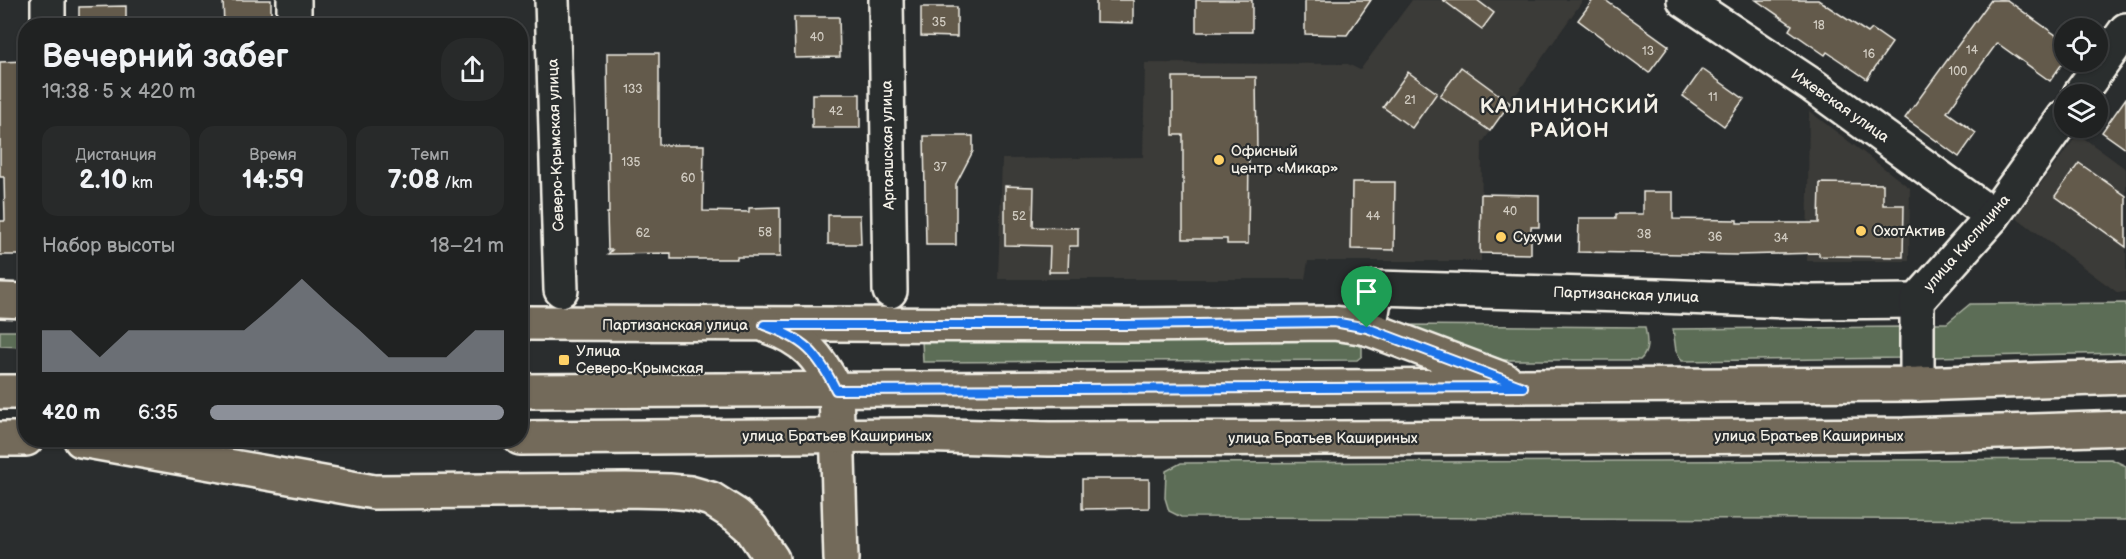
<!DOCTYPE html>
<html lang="ru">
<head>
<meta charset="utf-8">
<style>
  body { margin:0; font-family:"Balsamiq Sans",sans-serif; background:#282a2a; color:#f1f3f6; height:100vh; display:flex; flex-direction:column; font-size:22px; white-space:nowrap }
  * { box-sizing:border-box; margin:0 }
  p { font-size:20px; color:#a2a4a5 }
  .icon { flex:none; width:33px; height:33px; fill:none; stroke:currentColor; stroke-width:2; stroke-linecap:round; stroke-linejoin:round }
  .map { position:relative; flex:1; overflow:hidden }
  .drawer { position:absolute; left:18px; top:18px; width:510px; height:429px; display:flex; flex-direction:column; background:#202222; border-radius:24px; box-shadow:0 2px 4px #0004,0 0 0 2px #3d3f40 }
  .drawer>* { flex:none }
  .fabs { position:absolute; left:2054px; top:18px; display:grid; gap:12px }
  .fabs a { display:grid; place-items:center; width:54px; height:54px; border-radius:50%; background:#202222; box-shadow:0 2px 4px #0004,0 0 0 2px #3d3f40; font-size:30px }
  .pin { position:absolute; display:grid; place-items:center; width:51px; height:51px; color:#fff; margin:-62px -26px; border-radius:50% 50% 50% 0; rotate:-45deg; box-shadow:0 0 6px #0007 }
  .pin .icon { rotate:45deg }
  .round { display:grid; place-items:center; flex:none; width:63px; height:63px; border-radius:24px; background:#282a2a }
  .headline { display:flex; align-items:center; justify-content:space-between; height:102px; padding:0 24px }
  h1 { font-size:33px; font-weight:600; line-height:45px }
  .stats { display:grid; grid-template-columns:repeat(3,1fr); gap:9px; height:102px; padding:6px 24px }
  .stats div { display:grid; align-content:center; border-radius:15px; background:#282a2a; text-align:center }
  .stats b { font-size:26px; font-weight:600 }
  .stats small { font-size:16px; font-weight:400 }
  .stats p { font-size:16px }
  .chart { height:168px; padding:12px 24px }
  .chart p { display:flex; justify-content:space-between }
  .chart svg { width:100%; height:108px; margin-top:6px; fill:#8c9099; opacity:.7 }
  ul { padding:0 24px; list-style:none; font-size:20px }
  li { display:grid; grid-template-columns:96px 72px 1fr; align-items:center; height:45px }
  li i { height:15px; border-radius:8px; background:#8c9099 }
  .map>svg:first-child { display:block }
</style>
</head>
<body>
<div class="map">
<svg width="2126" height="559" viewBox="0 0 2126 559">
  <rect width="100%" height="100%" fill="#2a2d2e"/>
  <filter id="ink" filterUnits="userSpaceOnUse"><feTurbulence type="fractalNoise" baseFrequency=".0167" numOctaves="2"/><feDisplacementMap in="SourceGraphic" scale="12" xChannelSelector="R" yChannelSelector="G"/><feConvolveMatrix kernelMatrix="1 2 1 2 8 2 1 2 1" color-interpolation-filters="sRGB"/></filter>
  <g filter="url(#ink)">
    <g fill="#3b3a37">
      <polygon points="1412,0 1583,0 1482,143 1481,261 1308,261 1305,279 998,279 1002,159 1143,157 1145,63 1348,64 1360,70"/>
      <polygon points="1809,111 1910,188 1909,261 1807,261"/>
      <polygon points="2078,134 2126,169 2126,292 2118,293 2016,217"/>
    </g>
    <g fill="#5b6d56" stroke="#a8af9f" stroke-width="1.5">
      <polygon points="2126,303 2126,353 1933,357 1933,323 1947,323 1970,304"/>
      <path d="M 1403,325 L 1645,327 C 1647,339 1650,351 1640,360 L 1502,360 Z"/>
      <polygon points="1903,327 1903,358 1682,361 1676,351 1673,329"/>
      <polygon points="0,331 25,331 25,347 0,346"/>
      <polygon points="1344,339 1362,347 1362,356 1357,360 923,362 922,340"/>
      <polygon points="2111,459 2126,466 2126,520 1181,517 1169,511 1165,498 1166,471 1181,463"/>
    </g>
    <g fill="#635a4b" stroke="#f4f1e8" stroke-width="1.5">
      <polygon points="223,0 271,0 271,26 224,26"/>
      <polygon points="1096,0 1133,0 1133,23 1096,22"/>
      <rect x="1196" y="0" width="56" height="32"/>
      <polygon points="1305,0 1371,0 1347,35 1305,34"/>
      <polygon points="1443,0 1477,0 1494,13 1482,29"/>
      <polygon points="1593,0 1605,0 1669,46 1649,73 1578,20"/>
      <polygon points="1756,0 1818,0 1868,33 1872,29 1892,43 1867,79 1827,52 1825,55 1789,30 1792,25"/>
      <polygon points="1991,0 2007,0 2064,41 2064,61 2050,81 1997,43 1947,112 1976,133 1959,157 1905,118"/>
      <polygon points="126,6 126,26 79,26 79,7"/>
      <polygon points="921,7 957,7 957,37 921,36"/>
      <polygon points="794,17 839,17 840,57 795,58"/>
      <polygon points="607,53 659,53 659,145 704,145 703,211 749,212 749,208 780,207 780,257 737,257 737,259 671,259 671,253 608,254 612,250 608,250 607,213 609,213"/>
      <polygon points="26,61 26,255 0,255 0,221 5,221 4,177 0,177 0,62"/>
      <polygon points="1461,67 1510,103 1490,131 1440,96"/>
      <polygon points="1702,69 1744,99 1724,126 1683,96"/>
      <polygon points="1408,72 1437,93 1412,128 1383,107"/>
      <polygon points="1173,77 1256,77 1257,153 1249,153 1248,244 1227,244 1227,239 1183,239 1183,135 1173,135"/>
      <rect x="812" y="94" width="48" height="34"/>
      <polygon points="2126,98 2126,149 2102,132"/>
      <polygon points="924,136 973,136 973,151 956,184 956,245 926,245"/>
      <polygon points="2079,163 2126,196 2126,247 2055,196"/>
      <polygon points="1352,182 1395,182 1394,250 1351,249"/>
      <polygon points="1820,183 1883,184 1883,205 1904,205 1903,257 1819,256 1819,253 1736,255 1578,252 1579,218 1616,218 1616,214 1643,214 1643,192 1673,192 1673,219 1737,220 1737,223 1819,223"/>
      <polygon points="1005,186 1034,187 1033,227 1078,228 1078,246 1069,246 1068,272 1049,272 1050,246 1005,245"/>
      <polygon points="1481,194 1539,195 1539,227 1531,227 1531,254 1480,253"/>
      <polygon points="828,215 860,215 861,244 828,244"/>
      <polygon points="1082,479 1149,479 1149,508 1082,509"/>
    </g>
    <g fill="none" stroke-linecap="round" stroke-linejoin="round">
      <defs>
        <g id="minor">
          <polyline points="48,0 48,26"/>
          <polyline points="294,0 294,26"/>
          <polyline points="552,0 561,290"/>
          <polyline points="886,0 890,291"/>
          <polyline points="1684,0 1813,86 1993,216"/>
          <polyline points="2080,94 2126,30"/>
          <polyline points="1367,328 1372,313 1376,288 1658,296 1812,302 1917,301"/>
          <polyline points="1917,384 1917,301 1993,216 2064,117"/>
        </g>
        <g id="major">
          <polyline points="0,300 26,301"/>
          <polyline points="520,323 1126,325 1334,323 1367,328 1505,380"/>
          <path d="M 769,327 C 805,339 819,357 836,390 L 841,559"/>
          <polyline points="520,391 1917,384 2126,377"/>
          <polyline points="0,392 26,392"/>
          <polyline points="520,438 914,435 1049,439 1639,437 1904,435 2126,428"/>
          <polyline points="0,439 26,439"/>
          <polyline points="81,440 374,492 626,490 669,491 690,493 711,499 736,515 751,528 772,559"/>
        </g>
      </defs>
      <use href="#minor" stroke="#f4f1e8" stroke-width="38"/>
      <use href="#major" stroke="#f4f1e8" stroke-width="38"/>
      <use href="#minor" stroke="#2a2d2e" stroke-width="33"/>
      <use href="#major" stroke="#736a5a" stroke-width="33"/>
    </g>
  </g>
  <g fill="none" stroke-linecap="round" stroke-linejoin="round" filter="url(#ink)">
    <defs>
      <path id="route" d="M 1334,322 L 1367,328 L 1523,387 L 836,390 C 817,352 804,339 764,325 L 1126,325 Z"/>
    </defs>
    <use href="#route" stroke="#fff" stroke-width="12"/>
    <use href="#route" stroke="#1a73e8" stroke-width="8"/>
  </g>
  <g fill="#ffd166" stroke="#2a2d2e" stroke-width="2">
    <circle cx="1219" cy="160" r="6"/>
    <circle cx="1861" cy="231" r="6"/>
    <circle cx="1501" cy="237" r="6"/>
    <rect x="558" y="354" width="12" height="12" rx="3"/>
  </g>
  <g text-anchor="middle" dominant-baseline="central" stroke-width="4.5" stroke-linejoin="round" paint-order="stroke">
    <g font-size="12" fill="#d0cbc1">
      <text x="939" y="22">35</text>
      <text x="1819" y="25">18</text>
      <text x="817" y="37">40</text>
      <text x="1972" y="50">14</text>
      <text x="1648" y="51">13</text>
      <text x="1869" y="54">16</text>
      <text x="1958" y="71">100</text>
      <text x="633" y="89">133</text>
      <text x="1713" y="97">11</text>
      <text x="1410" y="100">21</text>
      <text x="836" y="111">42</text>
      <text x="631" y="162">135</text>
      <text x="940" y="167">37</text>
      <text x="688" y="178">60</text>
      <text x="1510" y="211">40</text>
      <text x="1019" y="216">52</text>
      <text x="1373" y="216">44</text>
      <text x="765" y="232">58</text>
      <text x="643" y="233">62</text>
      <text x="1644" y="234">38</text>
      <text x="1715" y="237">36</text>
      <text x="1781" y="238">34</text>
    </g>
    <g font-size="15" fill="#f4f1e8" stroke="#2a2d2e">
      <text transform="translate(1840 106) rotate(35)">Ижевская улица</text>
      <text transform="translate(556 145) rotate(-92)">Северо-Крымская улица</text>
      <text transform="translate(888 145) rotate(-91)">Аргаяшская улица</text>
      <text transform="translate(1967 243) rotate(-49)">улица Кислицина</text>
      <text transform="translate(1626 295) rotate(2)">Партизанская улица</text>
      <text x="675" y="325">Партизанская улица</text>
      <text x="837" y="436">улица Братьев Кашириных</text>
      <text x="1809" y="436">улица Братьев Кашириных</text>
      <text x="1323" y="438">улица Братьев Кашириных</text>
    </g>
    <g font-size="15" fill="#f4f1e8" stroke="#2a2d2e" text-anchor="start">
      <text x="1231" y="151">Офисный<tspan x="1231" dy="17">центр «Микар»</tspan></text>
      <text x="1873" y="231">ОхотАктив</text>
      <text x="1513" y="237">Сухуми</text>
      <text x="576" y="351">Улица<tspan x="576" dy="17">Северо-Крымская</tspan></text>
    </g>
    <g font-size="21" font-weight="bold" letter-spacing="1.5" fill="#f4f1e8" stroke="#2a2d2e">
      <text x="1570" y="106">КАЛИНИНСКИЙ<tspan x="1570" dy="24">РАЙОН</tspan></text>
    </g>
  </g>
</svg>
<div class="fabs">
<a><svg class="icon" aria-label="locate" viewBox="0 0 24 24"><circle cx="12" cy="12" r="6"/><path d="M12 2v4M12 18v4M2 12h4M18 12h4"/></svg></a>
<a><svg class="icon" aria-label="layers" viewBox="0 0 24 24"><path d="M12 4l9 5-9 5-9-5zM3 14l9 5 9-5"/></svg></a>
</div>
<div class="pin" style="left:1367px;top:328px;background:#1e9e55"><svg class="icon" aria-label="arrive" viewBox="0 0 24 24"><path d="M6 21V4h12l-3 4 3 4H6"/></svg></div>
<section class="drawer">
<div class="headline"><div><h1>Вечерний забег</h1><p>19:38 · 5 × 420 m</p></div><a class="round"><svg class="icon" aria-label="share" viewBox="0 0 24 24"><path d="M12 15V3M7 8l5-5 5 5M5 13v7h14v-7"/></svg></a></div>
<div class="stats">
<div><p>Дистанция</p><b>2.10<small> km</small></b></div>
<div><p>Время</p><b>14:59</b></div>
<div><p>Темп</p><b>7:08<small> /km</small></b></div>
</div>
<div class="chart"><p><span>Набор высоты</span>18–21 m</p>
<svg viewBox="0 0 160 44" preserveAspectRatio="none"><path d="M0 44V27L10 27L20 38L30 27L40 27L50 27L60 27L70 27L80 17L90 6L100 17L110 27L120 38L130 38L140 38L150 27L160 27V44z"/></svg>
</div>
<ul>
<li><b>420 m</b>6:35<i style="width:100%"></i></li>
</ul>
</section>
</div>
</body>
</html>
